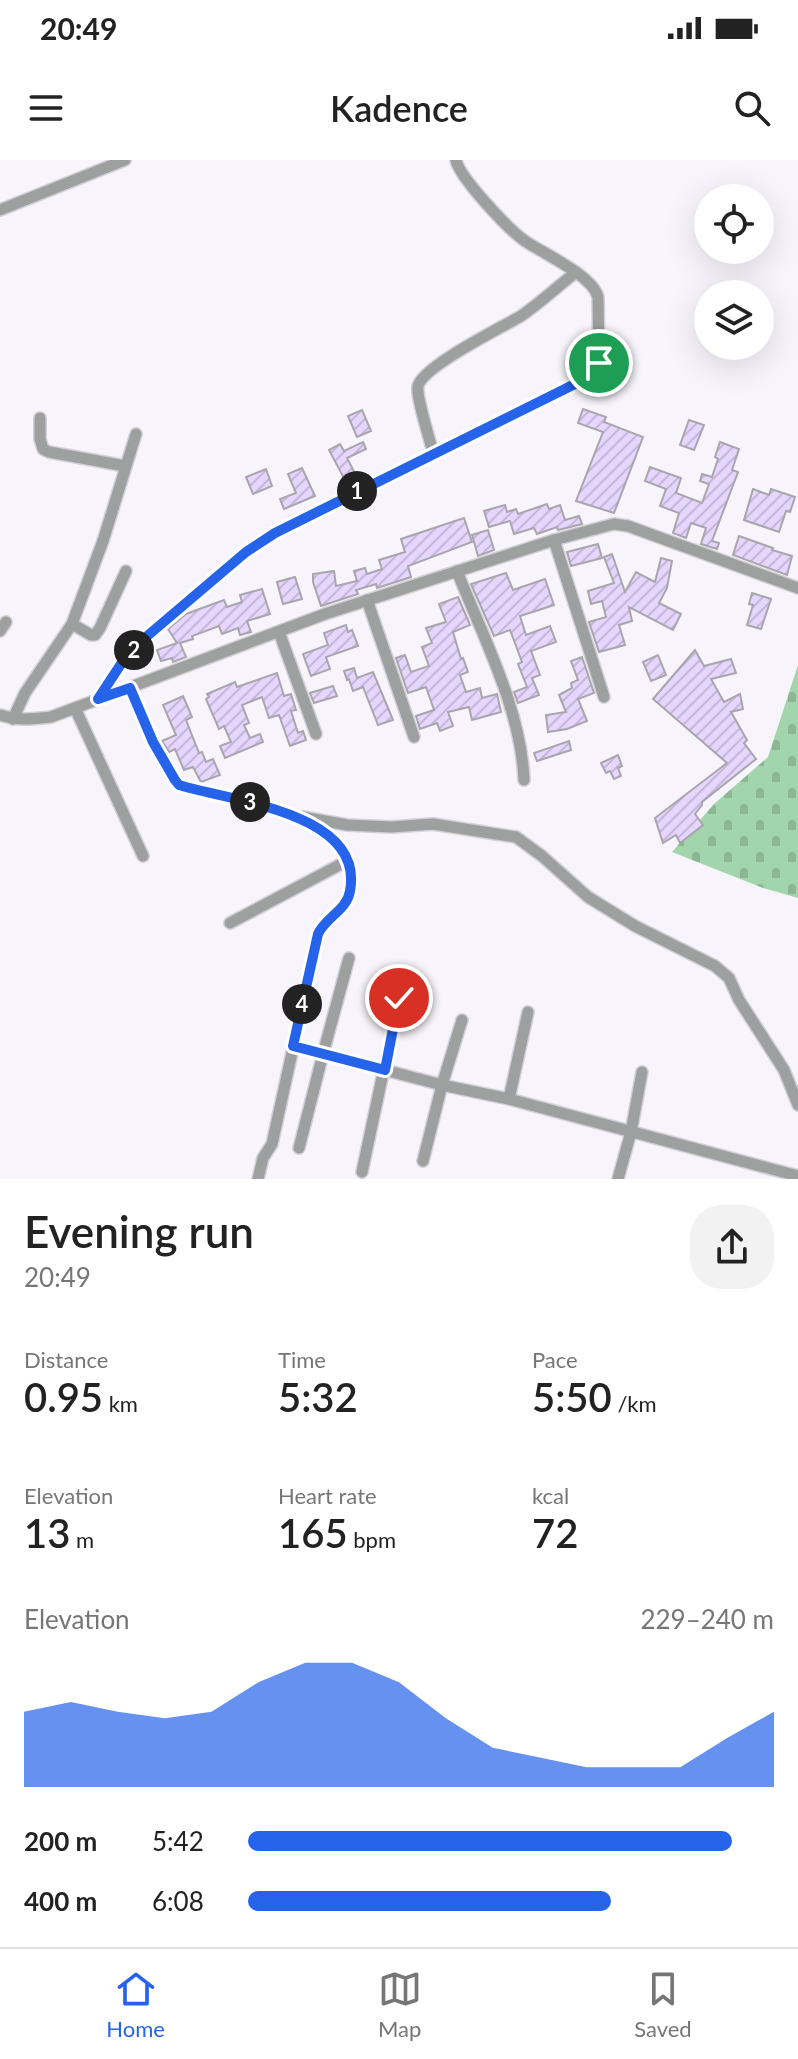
<!DOCTYPE html>
<html lang="en">
<head>
<meta charset="utf-8">
<style>
  body { margin:0; font-family:Lato,sans-serif; background:#f2f2f2; color:#222; height:100vh; display:flex; flex-direction:column; font-size:30px; white-space:nowrap }
  * { box-sizing:border-box; margin:0 }
  p { font-size:26px; color:#767676 }
  .icon { flex:none; width:44px; height:44px; fill:none; stroke:currentColor; stroke-width:2; stroke-linecap:round; stroke-linejoin:round }
  .map { position:relative; height:1019px; overflow:hidden }
  .side { display:flex; flex-direction:column; background:#fff; flex:1 }
  .side>* { flex:none }
  .fabs { position:absolute; left:694px; top:24px; display:grid; gap:16px }
  .fabs a { display:grid; place-items:center; width:80px; height:80px; border-radius:50%; background:#fff; box-shadow:0 8px 32px #0002; font-size:40px }
  .pin { position:absolute; display:grid; place-items:center; width:68px; height:68px; color:#fff; margin:-34px; border:4px solid #fff; border-radius:50%; box-shadow:0 2px 8px #0007 }
  .km { position:absolute; width:40px; height:40px; margin:-20px; border-radius:50%; background:#222; color:#fff; font-size:22px; line-height:40px; text-align:center }
  .round { display:grid; place-items:center; flex:none; width:84px; height:84px; border-radius:32px; background:#f2f2f2 }
  .overview { display:flex; align-items:center; justify-content:space-between; height:136px; padding:0 24px }
  h1 { font-size:44px; font-weight:600; line-height:60px }
  .stats { display:grid; grid-template-columns:repeat(3,1fr); gap:12px; height:136px; padding:8px 24px }
  .stats div { display:grid; align-content:center }
  .stats b { font-size:40px; font-weight:600 }
  .stats small { font-size:22px; font-weight:400 }
  .stats p { font-size:22px }
  .chart { height:224px; padding:16px 24px }
  .chart p { display:flex; justify-content:space-between }
  .chart svg { width:100%; height:144px; margin-top:8px; fill:#2563eb; opacity:.7 }
  ul { padding:0 24px; list-style:none; font-size:26px }
  li { display:grid; grid-template-columns:128px 96px 1fr; align-items:center; height:60px }
  li i { height:20px; border-radius:10px; background:#2563eb }
  .status { display:flex; justify-content:space-between; align-items:center; height:56px; padding:0 40px; background:#fff; direction:ltr }
  .status svg { height:22px; fill:currentColor }
  header { display:flex; justify-content:space-between; align-items:center; height:104px; padding:0 24px; background:#fff; font-size:36px; font-weight:600 }
  .tabs { display:flex; justify-content:space-around; align-items:center; height:112px; border-top:2px solid #e0e0e0; background:#fff; font-size:22px; color:#767676 }
  .tabs a { display:grid; justify-items:center; gap:4px }
  .tabs .active { color:#2563eb }
  .map>svg:first-child { display:block }
</style>
</head>
<body>
<div class="status"><b>20:49</b><svg viewBox="0 0 49 12"><path d="M0 12V9h3v3zM5 12V6h3v6zM10 12V3h3v9zM15 12V0h3v12zM26 1h20v11H26zM47 4h2v5h-2z"/></svg></div>
<header><svg class="icon" aria-label="menu" viewBox="0 0 24 24"><path d="M4 6h16M4 12h16M4 18h16"/></svg>Kadence<svg class="icon" aria-label="search" viewBox="0 0 24 24"><circle cx="10" cy="10" r="6"/><path d="M15 15l6 6"/></svg></header>
<div class="map">
<svg width="798" height="1019" viewBox="0 0 798 1019">
  <defs>
    <pattern id="cemetery-stones" width="16" height="16" patternUnits="userSpaceOnUse" patternTransform="scale(2)"><rect width="16" height="16" fill="#a2d5ac"/><path d="M2 7V4a2 2 0 0 1 4 0v3zM10 15v-3a2 2 0 0 1 4 0v3z" fill="#8bb693"/></pattern>
    <pattern id="building-hatch" width="6" height="6" patternUnits="userSpaceOnUse" patternTransform="scale(2)"><rect width="6" height="6" fill="#e6d6ff"/><path d="M-1 1l2-2M0 6l6-6M5 7l2-2" fill="none" stroke="#c4b7da"/></pattern>
  </defs>
  <rect width="100%" height="100%" fill="#f7f5fb"/>
  <polygon fill="url(#cemetery-stones)" points="798,505 798,738 763,728 672,692 714,644 768,597"/>
  <g fill="url(#building-hatch)" stroke="#a8a6ac" stroke-width="2">
    <polygon points="583,249 606,257 604,262 643,277 614,353 576,341 603,272 578,263"/>
    <polygon points="362,250 371,271 357,277 348,256"/>
    <polygon points="689,260 704,265 694,290 680,285"/>
    <polygon points="363,282 366,289 347,298 358,319 347,324 329,290 340,284 344,291"/>
    <polygon points="720,282 739,289 732,310 738,312 712,381 719,383 717,389 701,384 706,368 691,363 686,378 673,373 679,353 660,346 666,329 645,321 650,307 681,318 676,333 702,343 709,324 700,321 702,314 712,317 718,299 715,297"/>
    <polygon points="302,308 315,336 284,349 280,339 296,333 288,314"/>
    <polygon points="266,309 272,326 253,334 246,317"/>
    <polygon points="753,329 769,335 771,329 795,337 790,352 786,351 779,372 744,360"/>
    <polygon points="547,344 549,349 560,345 565,360 579,356 582,364 558,370 557,367 537,374 534,368 514,374 510,361 489,367 484,351 505,345 507,352 516,349 518,354"/>
    <polygon points="464,358 472,382 408,406 411,417 377,428 376,424 356,430 358,434 321,446 313,422 313,414 334,411 336,426 357,421 354,411 365,408 367,414 382,409 379,400 405,392 401,379"/>
    <polygon points="488,370 494,390 478,396 472,375"/>
    <polygon points="739,376 773,388 772,390 792,396 787,415 733,395"/>
    <polygon points="598,384 602,398 571,406 567,392"/>
    <polygon points="612,394 625,432 636,412 655,422 661,398 672,401 667,428 659,443 681,454 673,470 629,447 632,461 619,465 625,485 599,492 589,462 606,457 602,441 591,444 588,431 614,423 604,397"/>
    <polygon points="506,413 513,430 545,419 554,445 520,456 526,475 550,466 556,482 531,491 540,515 532,518 539,535 518,543 514,532 527,527 518,504 522,502 510,470 494,476 471,424"/>
    <polygon points="295,417 302,439 283,444 277,422"/>
    <polygon points="262,429 270,454 247,461 251,472 240,475 238,468 222,474 219,466 192,476 193,479 180,483 186,497 173,502 172,498 161,501 157,490 177,483 168,469 186,454 224,440 227,447 242,442 240,435"/>
    <polygon points="752,433 771,439 761,469 747,465 753,445 749,444"/>
    <polygon points="458,437 470,465 453,472 461,499 463,498 468,512 460,515 466,532 480,528 482,538 497,534 501,552 472,560 469,547 448,552 453,566 440,571 437,563 420,569 416,556 434,550 426,527 408,533 396,498 405,495 411,512 429,506 422,487 432,483 426,468 446,462 439,444"/>
    <polygon points="346,465 348,472 352,470 358,486 326,497 330,509 311,516 303,494 328,485 324,473"/>
    <polygon points="695,490 704,506 731,499 736,513 711,519 724,542 740,534 743,549 731,552 747,580 744,583 756,599 702,642 702,645 695,654 703,665 680,683 676,675 663,683 655,658 727,603 653,539"/>
    <polygon points="658,495 666,515 651,521 643,502"/>
    <polygon points="582,497 594,533 578,539 587,561 567,569 548,572 546,555 566,552 559,535 572,528 571,523 578,520 571,501"/>
    <polygon points="354,508 357,518 373,512 393,560 378,565 363,527 353,531 349,519 347,520 344,511"/>
    <polygon points="277,513 284,536 291,534 296,550 291,551 298,573 303,571 306,580 290,586 279,555 269,558 262,537 242,545 249,563 244,565 250,578 260,574 263,582 225,598 220,586 231,582 224,566 219,569 206,539 209,537 207,534 235,522 237,527"/>
    <polygon points="333,526 337,536 314,543 310,533"/>
    <polygon points="183,536 192,557 186,560 199,593 202,592 206,602 213,599 220,615 201,622 193,607 184,610 175,589 169,592 162,581 176,575 163,545"/>
    <polygon points="569,581 571,590 537,601 534,593"/>
    <polygon points="618,595 622,606 618,608 621,616 614,619 610,611 606,613 601,603"/>
  </g>
  <g fill="none" stroke-linecap="round" stroke-linejoin="round">
    <defs>
      <g id="minor">
        <polyline points="0,50 125,0"/>
        <polyline points="40,258 40,279 43,289 49,292 125,306"/>
        <path d="M 433,293 C 430,279 416,238 418,226 C 423,206 501,168 521,156 C 540,143 557,127 575,113"/>
        <polyline points="554,380 604,537"/>
        <path d="M 457,411 C 483,477 521,549 524,620"/>
        <polyline points="367,440 414,577"/>
        <polyline points="72,464 91,475 95,475 100,468 126,411"/>
        <polyline points="0,471 6,462"/>
        <polyline points="279,472 316,574"/>
        <path d="M 130,528 L 153,582 L 175,620 L 179,625 C 230,641 364,652 350,731 C 347,750 326,757 318,774 L 272,984 L 263,998 L 258,1019"/>
        <path d="M 98,539 L 123,501 L 146,477 L 246,392 L 275,373 L 583,220 L 593,212 L 599,203 L 598,137 C 592,115 544,94 525,81 C 509,70 459,17 456,0"/>
        <polyline points="75,548 143,696"/>
        <path d="M 0,555 C 18,561 33,559 51,557 L 325,454 L 554,380 L 614,364 L 628,366 L 658,377 L 798,428"/>
        <polyline points="13,559 25,533 72,464 103,381 136,274"/>
        <polyline points="303,657 347,665 392,667 433,664 516,677 542,696 588,737 635,766 715,806 729,818 739,840 784,910 798,945"/>
        <polyline points="230,763 347,701"/>
        <polyline points="293,886 442,925 509,939 798,1016"/>
        <polyline points="509,939 528,852"/>
        <polyline points="299,988 323,894 349,798"/>
        <polyline points="423,1001 442,925 462,860"/>
        <polyline points="362,1012 399,838"/>
        <polyline points="618,1019 631,972 642,912"/>
      </g>
    </defs>
    <use href="#minor" stroke="#d3d1d7" stroke-width="14"/>
    <use href="#minor" stroke="#9da09e" stroke-width="11"/>
  </g>
  <g fill="none" stroke-linecap="round" stroke-linejoin="round">
    <defs>
      <path id="route" d="M 399,838 L 385,910 L 293,886 L 318,774 C 326,757 347,750 350,731 C 365,652 230,641 179,625 L 175,620 L 153,582 L 130,528 L 98,539 L 123,501 L 146,477 L 246,392 L 275,373 L 583,220 L 593,212 L 599,203"/>
    </defs>
    <use href="#route" stroke="#fff" stroke-width="16"/>
    <use href="#route" stroke="#2563eb" stroke-width="10"/>
  </g>
</svg>
<div class="fabs">
<a><svg class="icon" aria-label="locate" viewBox="0 0 24 24"><circle cx="12" cy="12" r="6"/><path d="M12 2v4M12 18v4M2 12h4M18 12h4"/></svg></a>
<a><svg class="icon" aria-label="layers" viewBox="0 0 24 24"><path d="M12 4l9 5-9 5-9-5zM3 14l9 5 9-5"/></svg></a>
</div>
<div class="pin" style="left:599px;top:203px;background:#1e9e55"><svg class="icon" aria-label="arrive" viewBox="0 0 24 24"><path d="M6 21V4h12l-3 4 3 4H6"/></svg></div>
<div class="pin" style="left:399px;top:838px;background:#d93025"><svg class="icon" aria-label="check" viewBox="0 0 24 24"><path d="M5 12l5 5 9-10"/></svg></div>
<b class="km" style="left:357px;top:331px">1</b>
<b class="km" style="left:134px;top:490px">2</b>
<b class="km" style="left:250px;top:642px">3</b>
<b class="km" style="left:302px;top:844px">4</b>
</div>
<section class="side">
<div class="overview"><div><h1>Evening run</h1><p>20:49</p></div><a class="round"><svg class="icon" aria-label="share" viewBox="0 0 24 24"><path d="M12 15V3M7 8l5-5 5 5M5 13v7h14v-7"/></svg></a></div>
<div class="stats">
<div><p>Distance</p><b>0.95<small> km</small></b></div>
<div><p>Time</p><b>5:32</b></div>
<div><p>Pace</p><b>5:50<small> /km</small></b></div>
</div>
<div class="stats">
<div><p>Elevation</p><b>13<small> m</small></b></div>
<div><p>Heart rate</p><b>165<small> bpm</small></b></div>
<div><p>kcal</p><b>72</b></div>
</div>
<div class="chart"><p><span>Elevation</span>229–240 m</p>
<svg viewBox="0 0 160 44" preserveAspectRatio="none"><path d="M0 44V21L10 18L20 21L30 23L40 21L50 12L60 6L70 6L80 12L90 23L100 32L110 35L120 38L130 38L140 38L150 29L160 21V44z"/></svg>
</div>
<ul>
<li><b>200 m</b>5:42<i style="width:92%"></i></li>
<li><b>400 m</b>6:08<i style="width:69%"></i></li>
</ul>
</section>
<nav class="tabs">
<a class="active"><svg class="icon" aria-label="home" viewBox="0 0 24 24"><path d="M3 11l9-7 9 7M6 9v11h12V9"/></svg>Home</a>
<a><svg class="icon" aria-label="map" viewBox="0 0 24 24"><path d="M3 6l6-2 6 2 6-2v14l-6 2-6-2-6 2zM9 4v14M15 6v14"/></svg>Map</a>
<a><svg class="icon" aria-label="saved" viewBox="0 0 24 24"><path d="M7 4h10v16l-5-4-5 4z"/></svg>Saved</a>
</nav>
</body>
</html>
